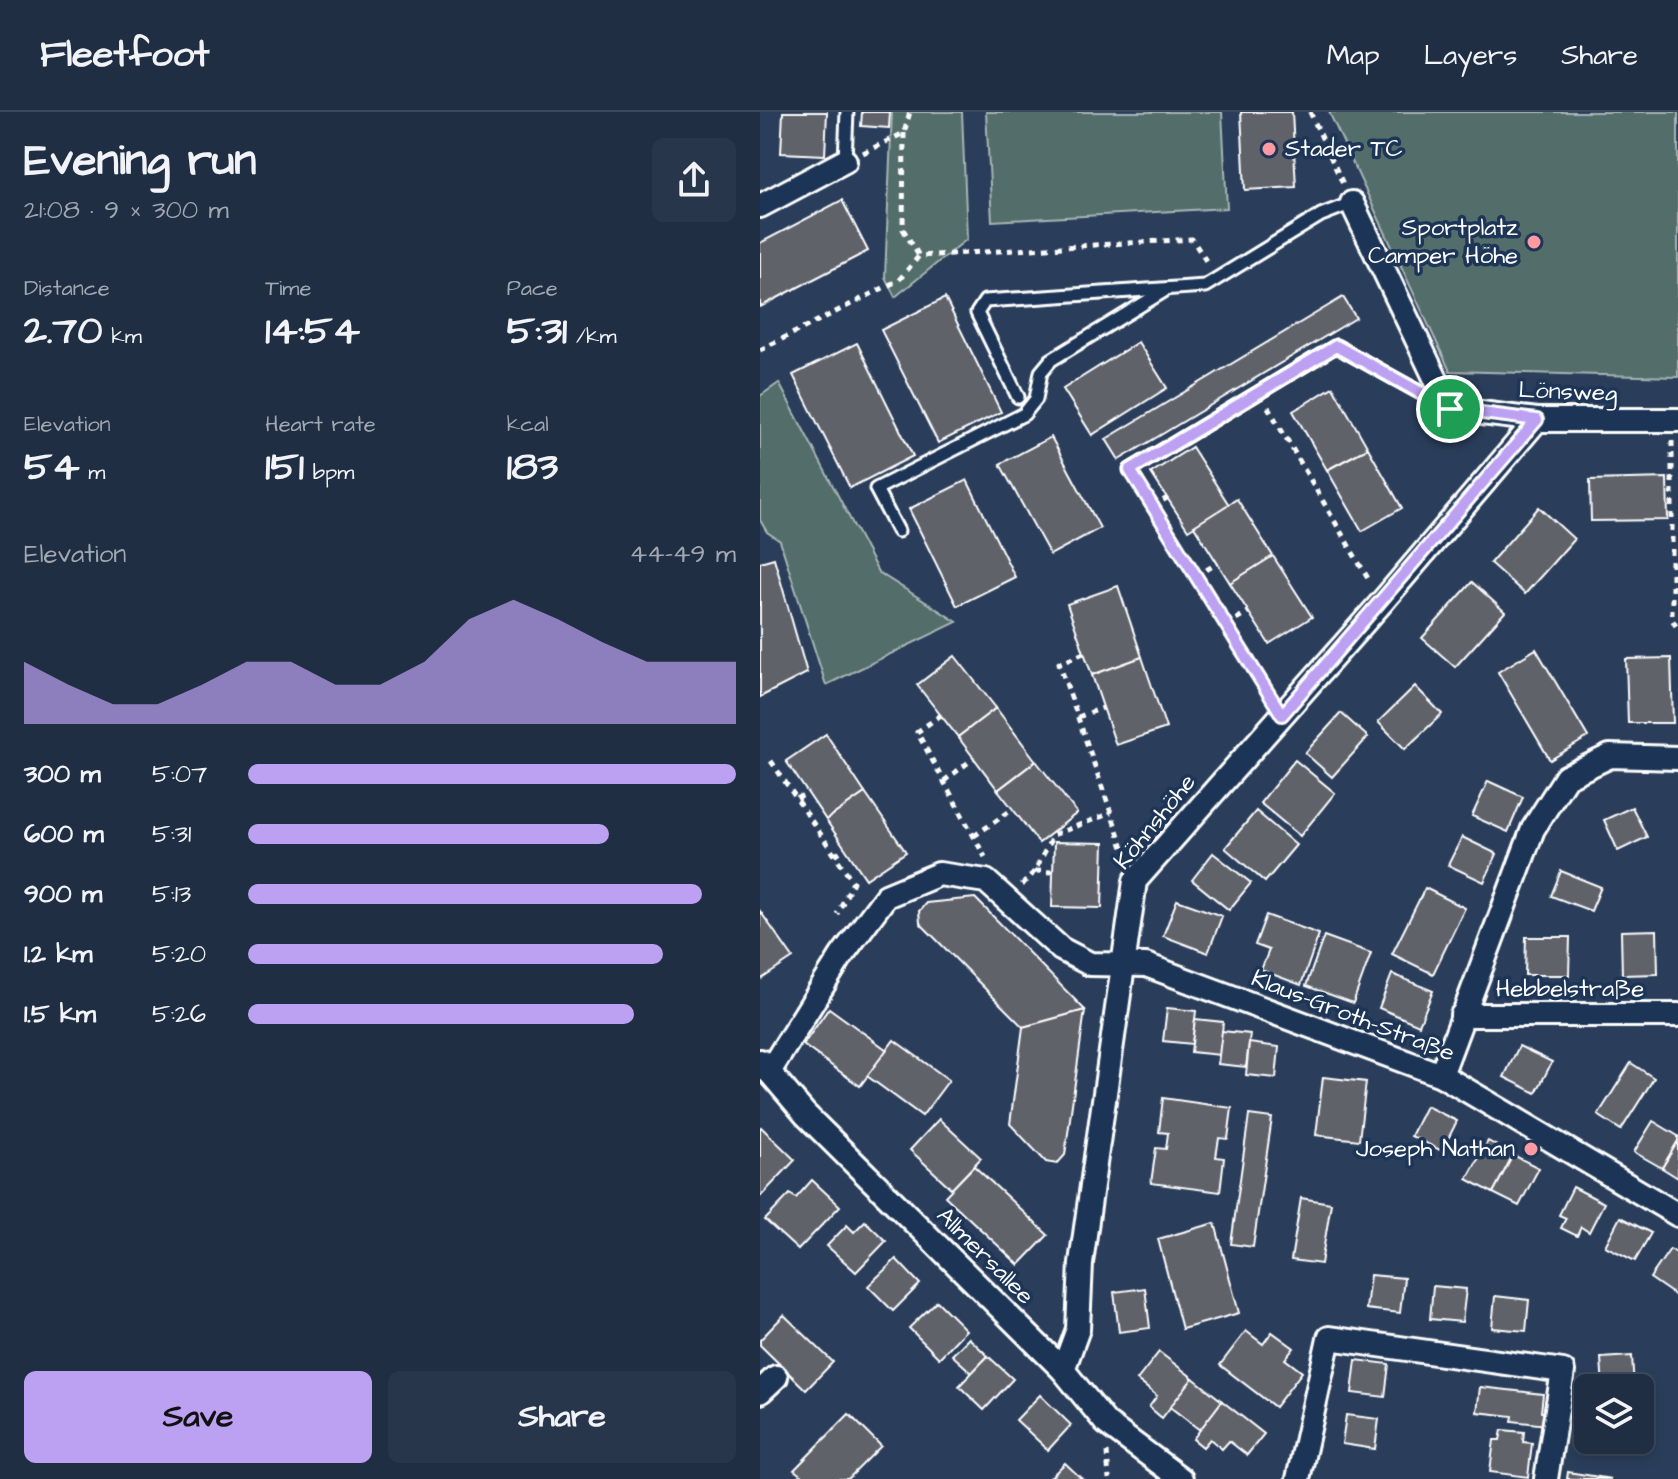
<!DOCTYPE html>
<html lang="en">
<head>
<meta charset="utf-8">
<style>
  body { margin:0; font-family:"Architects Daughter",sans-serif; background:#28364b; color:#f1f3f6; height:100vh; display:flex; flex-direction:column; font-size:30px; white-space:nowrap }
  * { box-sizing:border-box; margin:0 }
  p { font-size:26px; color:#a2a8b2 }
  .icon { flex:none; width:44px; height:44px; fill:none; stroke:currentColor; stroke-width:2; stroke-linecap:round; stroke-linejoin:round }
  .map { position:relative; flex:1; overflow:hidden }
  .sheet { display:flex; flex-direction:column; background:#202e44; width:760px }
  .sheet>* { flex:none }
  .controls { position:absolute; left:814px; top:1262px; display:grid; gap:16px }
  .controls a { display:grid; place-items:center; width:80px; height:80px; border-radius:12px; background:#202e44; box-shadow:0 4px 12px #0003,0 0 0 2px #3d4a5d; font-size:40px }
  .pin { position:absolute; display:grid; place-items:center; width:68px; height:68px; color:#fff; margin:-34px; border:4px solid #fff; border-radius:50%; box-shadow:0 2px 8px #0007 }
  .round { display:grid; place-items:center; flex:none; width:84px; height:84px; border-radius:12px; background:#28364b }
  .headline { display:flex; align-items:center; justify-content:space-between; height:136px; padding:0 24px }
  h1 { font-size:44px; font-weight:700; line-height:60px }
  .metrics { display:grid; grid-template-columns:repeat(3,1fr); gap:12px; height:136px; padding:8px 24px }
  .metrics div { display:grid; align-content:center }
  .metrics b { font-size:40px; font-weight:700 }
  .metrics small { font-size:22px; font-weight:400 }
  .metrics p { font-size:22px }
  .chart { height:224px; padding:16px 24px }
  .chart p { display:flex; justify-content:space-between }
  .chart svg { width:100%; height:144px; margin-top:8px; fill:#bca0f2; opacity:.7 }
  .cta { display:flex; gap:16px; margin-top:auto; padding:16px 24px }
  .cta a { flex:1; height:92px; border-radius:12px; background:#bca0f2; color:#111; font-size:32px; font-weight:700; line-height:92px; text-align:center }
  .cta a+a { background:#28364b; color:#f1f3f6 }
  ul { padding:0 24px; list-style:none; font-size:26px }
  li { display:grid; grid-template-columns:128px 96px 1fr; align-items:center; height:60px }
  li i { height:20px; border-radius:10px; background:#bca0f2 }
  header { display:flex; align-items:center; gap:48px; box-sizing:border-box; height:112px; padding:0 40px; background:#202e44; border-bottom:2px solid #3d4a5d }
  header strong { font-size:38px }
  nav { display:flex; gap:44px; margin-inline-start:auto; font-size:28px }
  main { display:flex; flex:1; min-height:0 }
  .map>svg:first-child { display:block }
</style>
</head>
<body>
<header>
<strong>Fleetfoot</strong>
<nav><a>Map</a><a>Layers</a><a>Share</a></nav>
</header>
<main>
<section class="sheet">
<div class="headline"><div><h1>Evening run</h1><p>21:08 · 9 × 300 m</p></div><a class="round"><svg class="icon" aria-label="share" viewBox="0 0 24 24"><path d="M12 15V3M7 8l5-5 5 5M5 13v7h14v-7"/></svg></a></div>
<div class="metrics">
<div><p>Distance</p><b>2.70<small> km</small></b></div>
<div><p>Time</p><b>14:54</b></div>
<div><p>Pace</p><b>5:31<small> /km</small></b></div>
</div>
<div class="metrics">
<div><p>Elevation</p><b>54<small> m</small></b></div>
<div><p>Heart rate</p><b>151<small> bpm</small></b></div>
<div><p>kcal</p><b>183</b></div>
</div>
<div class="chart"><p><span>Elevation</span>44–49 m</p>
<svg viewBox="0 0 160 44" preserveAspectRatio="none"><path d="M0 44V25L10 32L20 38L30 38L40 32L50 25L60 25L70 32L80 32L90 25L100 12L110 6L120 12L130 19L140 25L150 25L160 25V44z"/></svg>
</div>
<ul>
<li><b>300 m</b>5:07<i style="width:100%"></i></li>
<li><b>600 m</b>5:31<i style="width:74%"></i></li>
<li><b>900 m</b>5:13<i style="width:93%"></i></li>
<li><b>1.2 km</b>5:20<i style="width:85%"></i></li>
<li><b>1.5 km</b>5:26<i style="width:79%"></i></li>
</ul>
<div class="cta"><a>Save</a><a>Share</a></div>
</section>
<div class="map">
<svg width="918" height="1367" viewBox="0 0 918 1367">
  <rect width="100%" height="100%" fill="#2a3e5b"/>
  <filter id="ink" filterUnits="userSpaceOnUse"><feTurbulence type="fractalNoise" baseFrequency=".0125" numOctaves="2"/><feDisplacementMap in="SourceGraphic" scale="16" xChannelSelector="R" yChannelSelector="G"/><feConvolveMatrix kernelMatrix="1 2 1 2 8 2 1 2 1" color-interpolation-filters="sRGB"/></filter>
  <g filter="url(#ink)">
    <g fill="#526d6a" stroke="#a8b6b4" stroke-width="2">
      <polygon points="132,0 202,0 207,127 135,185 125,165"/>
      <polygon points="226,0 462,0 467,96 232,109"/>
      <polygon points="569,0 918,0 918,265 690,259"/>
      <polygon points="19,271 118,460 197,510 66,573 20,429 7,420 0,408 0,284"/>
    </g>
    <g fill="#60626a" stroke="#fff" stroke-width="2">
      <polygon points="23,0 67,0 65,43 21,41"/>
      <polygon points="102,0 130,0 129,16 101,14"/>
      <polygon points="481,0 532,0 536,75 485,78"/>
      <polygon points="82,88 108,139 0,195 0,131"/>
      <polygon points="583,185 596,206 359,348 346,327"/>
      <polygon points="185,186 241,300 178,331 121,218"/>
      <polygon points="378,230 407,276 332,323 303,277"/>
      <polygon points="97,231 153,344 90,376 33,263"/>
      <polygon points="573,275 608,336 567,358 533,299"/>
      <polygon points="291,325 340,416 290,443 240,352"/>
      <polygon points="432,335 469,393 428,418 391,361"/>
      <polygon points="608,336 642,396 602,419 567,358"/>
      <polygon points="907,366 908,408 831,409 830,368"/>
      <polygon points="207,368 255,465 197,494 149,397"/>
      <polygon points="477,387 513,444 470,471 434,414"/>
      <polygon points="779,395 814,427 765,482 730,451"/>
      <polygon points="513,444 552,505 509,532 470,471"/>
      <polygon points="14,446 47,561 0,585 0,450"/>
      <polygon points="712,470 745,500 695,555 662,526"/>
      <polygon points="358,474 382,545 332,563 307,492"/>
      <polygon points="776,537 828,625 790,648 738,560"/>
      <polygon points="195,544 236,596 198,625 157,573"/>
      <polygon points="382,545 406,616 356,633 332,563"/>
      <polygon points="911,546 913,611 868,611 866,547"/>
      <polygon points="655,574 682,602 645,637 618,610"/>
      <polygon points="236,596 276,649 238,678 198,625"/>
      <polygon points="581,601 608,625 572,665 545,641"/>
      <polygon points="66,622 105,681 66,708 26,649"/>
      <polygon points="535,648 575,681 540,724 500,691"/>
      <polygon points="276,649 317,701 279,731 238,678"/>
      <polygon points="728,669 763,685 748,720 712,704"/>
      <polygon points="105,681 146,740 106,767 66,708"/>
      <polygon points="872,695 887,725 858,739 844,708"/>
      <polygon points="496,699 536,733 505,770 465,736"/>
      <polygon points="702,725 737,742 724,770 688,753"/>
      <polygon points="294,730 344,731 342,796 292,795"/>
      <polygon points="453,741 491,771 469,798 432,768"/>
      <polygon points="801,759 841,775 831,799 791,784"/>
      <polygon points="665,776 705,796 673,862 632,842"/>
      <polygon points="215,786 325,898 263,915 160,811 159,799 166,791"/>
      <polygon points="417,788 462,804 448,841 403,824"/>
      <polygon points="0,799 33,846 0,868"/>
      <polygon points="506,803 559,822 541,873 501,858 509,838 495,833"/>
      <polygon points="897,818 898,862 862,863 861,819"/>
      <polygon points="564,824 611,841 593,891 546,874"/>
      <polygon points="766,825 810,825 809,863 765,863"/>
      <polygon points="632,862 673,879 659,913 619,896"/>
      <polygon points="69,896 127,938 100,974 43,933"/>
      <polygon points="407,896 436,899 432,932 403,929"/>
      <polygon points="325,898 305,1043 297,1052 286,1050 250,1012 263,915"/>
      <polygon points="435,907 463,910 460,943 431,940"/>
      <polygon points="462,919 490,922 486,955 458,952"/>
      <polygon points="134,928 189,968 162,1004 107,964"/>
      <polygon points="489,931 519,935 516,966 486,963"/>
      <polygon points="759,934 792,950 776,981 744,965"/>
      <polygon points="871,951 894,966 861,1018 838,1003"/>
      <polygon points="563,965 606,970 599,1028 556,1023"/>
      <polygon points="403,986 472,996 468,1027 459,1026 456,1045 464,1046 460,1080 391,1071 396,1036 406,1037 408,1021 399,1020"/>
      <polygon points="666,994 697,1009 682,1039 651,1024"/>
      <polygon points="489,1003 512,1006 493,1135 471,1132"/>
      <polygon points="179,1007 221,1046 192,1077 150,1038"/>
      <polygon points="893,1009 918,1024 918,1029 902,1056 874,1040"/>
      <polygon points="1,1015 35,1048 0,1085 0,1016"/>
      <polygon points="728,1029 753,1043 733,1081 707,1067"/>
      <polygon points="918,1029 918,1066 902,1056"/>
      <polygon points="753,1043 779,1056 759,1094 733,1081"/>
      <polygon points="214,1054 288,1123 259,1153 185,1084"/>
      <polygon points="52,1068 80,1094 38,1138 5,1108 30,1082 36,1086"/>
      <polygon points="813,1075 844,1091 829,1120 821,1115 817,1124 801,1116 806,1106 799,1103"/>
      <polygon points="541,1086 571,1091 561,1152 531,1148"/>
      <polygon points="860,1105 891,1121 875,1149 845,1134"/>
      <polygon points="105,1109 126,1129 96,1160 67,1134 87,1113 94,1120"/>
      <polygon points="455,1111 479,1201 422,1217 398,1127"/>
      <polygon points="910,1137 918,1142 916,1184 890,1166"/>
      <polygon points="136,1147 160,1172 133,1199 108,1174"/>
      <polygon points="610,1163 644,1166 640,1201 606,1197"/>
      <polygon points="673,1174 706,1177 702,1210 670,1207"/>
      <polygon points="385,1176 390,1216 359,1220 354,1180"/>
      <polygon points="735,1184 769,1188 766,1219 732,1216"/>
      <polygon points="177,1189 206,1218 179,1246 149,1216"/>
      <polygon points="24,1203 73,1250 46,1278 0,1233 0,1228"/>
      <polygon points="486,1219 503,1232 512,1220 534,1236 525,1247 542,1260 515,1295 460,1253"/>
      <polygon points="209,1226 228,1244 212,1261 192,1243"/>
      <polygon points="399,1240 433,1266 402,1306 389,1295 397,1284 377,1268"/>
      <polygon points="228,1244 253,1267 224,1298 199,1274"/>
      <polygon points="872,1244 874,1274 843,1276 841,1246"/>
      <polygon points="596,1248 629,1252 625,1285 592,1281"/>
      <polygon points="433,1266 462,1289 440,1318 410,1295"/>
      <polygon points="720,1275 783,1282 781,1300 787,1301 786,1313 752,1309 753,1304 717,1300"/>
      <polygon points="280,1283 311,1313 288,1338 256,1308"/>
      <polygon points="462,1289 504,1322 487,1343 469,1329 462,1337 450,1327 443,1335 433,1327"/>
      <polygon points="89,1302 121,1334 88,1367 46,1367 34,1358"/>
      <polygon points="586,1303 619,1307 615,1337 582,1332"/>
      <polygon points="742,1318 764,1320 763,1330 772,1331 768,1365 730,1360 734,1328 740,1328"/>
      <polygon points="305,1351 322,1367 289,1367"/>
      <polygon points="808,1360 851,1367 807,1367"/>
    </g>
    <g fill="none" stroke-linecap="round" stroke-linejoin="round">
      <defs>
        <g id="lane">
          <polyline points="85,49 87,0"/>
          <polyline points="258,285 217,201 225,189 445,174 561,103 592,91"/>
          <polyline points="370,358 576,234 686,295"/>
          <polyline points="138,419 116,377 264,302 276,287 281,260 291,248 404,179"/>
        </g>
        <g id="street">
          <polyline points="592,91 690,297 777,308 918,308"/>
          <polyline points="0,94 85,49"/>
          <polyline points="702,903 918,903"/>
          <polyline points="0,949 45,1002 303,1258 346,1311 421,1367"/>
          <polyline points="9,960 82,843 126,784 179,762 226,769 301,837 330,852 386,853 681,963 918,1103"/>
          <polyline points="681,963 773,717 806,665 850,644 918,646"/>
          <polyline points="303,1258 318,1217 321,1151 375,769 622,490 777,308"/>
          <polyline points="0,1280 16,1265"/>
          <polyline points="538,1367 569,1226 803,1259 786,1367"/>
        </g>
      </defs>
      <use href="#lane" stroke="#fff" stroke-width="17"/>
      <use href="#street" stroke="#fff" stroke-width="28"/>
      <g stroke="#fff" stroke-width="5" stroke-dasharray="6 6" stroke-linecap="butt">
        <polyline points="550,0 583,72"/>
        <polyline points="144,21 143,117 159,144"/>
        <polyline points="103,41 144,21 150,0"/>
        <polyline points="0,238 139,168 159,144 432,127 448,152"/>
        <polyline points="508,295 610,470"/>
        <polyline points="912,329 912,507 918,518"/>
        <polyline points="379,372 510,585"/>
        <polyline points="393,395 407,386"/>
        <polyline points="436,464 458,451"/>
        <polyline points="466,513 488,500"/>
        <polyline points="324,541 299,551 366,744"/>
        <polyline points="181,603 157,620 225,745"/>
        <polyline points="318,605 343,596"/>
        <polyline points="11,649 93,770 77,802"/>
        <polyline points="184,669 214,646"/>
        <polyline points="37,687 47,681"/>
        <polyline points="214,724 253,697"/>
        <polyline points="75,743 85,736"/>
        <polyline points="275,759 293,760"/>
        <polyline points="262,773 275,759 293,723 351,701"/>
        <polyline points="347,1340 349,1367"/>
      </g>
      <use href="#lane" stroke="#1d3557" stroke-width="11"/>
      <use href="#street" stroke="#1d3557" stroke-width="22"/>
    </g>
  </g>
  <g fill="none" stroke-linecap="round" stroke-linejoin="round" filter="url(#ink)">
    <defs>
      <polygon id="route" points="576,234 690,297 777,308 522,603 370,358"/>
    </defs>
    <use href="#route" stroke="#fff" stroke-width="16"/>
    <use href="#route" stroke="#bca0f2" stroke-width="10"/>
  </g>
  <g fill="#ff9aa2" stroke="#1d3557" stroke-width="3">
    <circle cx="509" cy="37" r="8"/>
    <circle cx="774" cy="130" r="8"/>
    <circle cx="771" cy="1037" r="8"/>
  </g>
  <g text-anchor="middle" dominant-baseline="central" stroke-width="7" stroke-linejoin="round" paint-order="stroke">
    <g font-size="24" fill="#fff" stroke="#1d3557" text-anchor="end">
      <text x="525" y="37" text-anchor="start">Stader TC</text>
      <text x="758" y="116">Sportplatz<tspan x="758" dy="28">Camper Höhe</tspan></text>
      <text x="755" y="1037">Joseph Nathan</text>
    </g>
    <g font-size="24" fill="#fff" stroke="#1d3557">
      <text transform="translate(808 280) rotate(2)">Lönsweg</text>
      <text transform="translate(395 710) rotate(-51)">Köhnshöhe</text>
      <text x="810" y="877">Hebbelstraße</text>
      <text transform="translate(593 904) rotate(21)">Klaus-Groth-Straße</text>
      <text transform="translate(225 1144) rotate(45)">Allmersallee</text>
    </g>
  </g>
</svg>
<div class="controls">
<a><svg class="icon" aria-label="layers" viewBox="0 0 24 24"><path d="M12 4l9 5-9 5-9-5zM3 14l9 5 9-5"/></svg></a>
</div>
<div class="pin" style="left:690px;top:297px;background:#1e9e55"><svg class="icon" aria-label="arrive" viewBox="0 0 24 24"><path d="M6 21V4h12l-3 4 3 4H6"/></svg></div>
</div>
</main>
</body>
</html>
